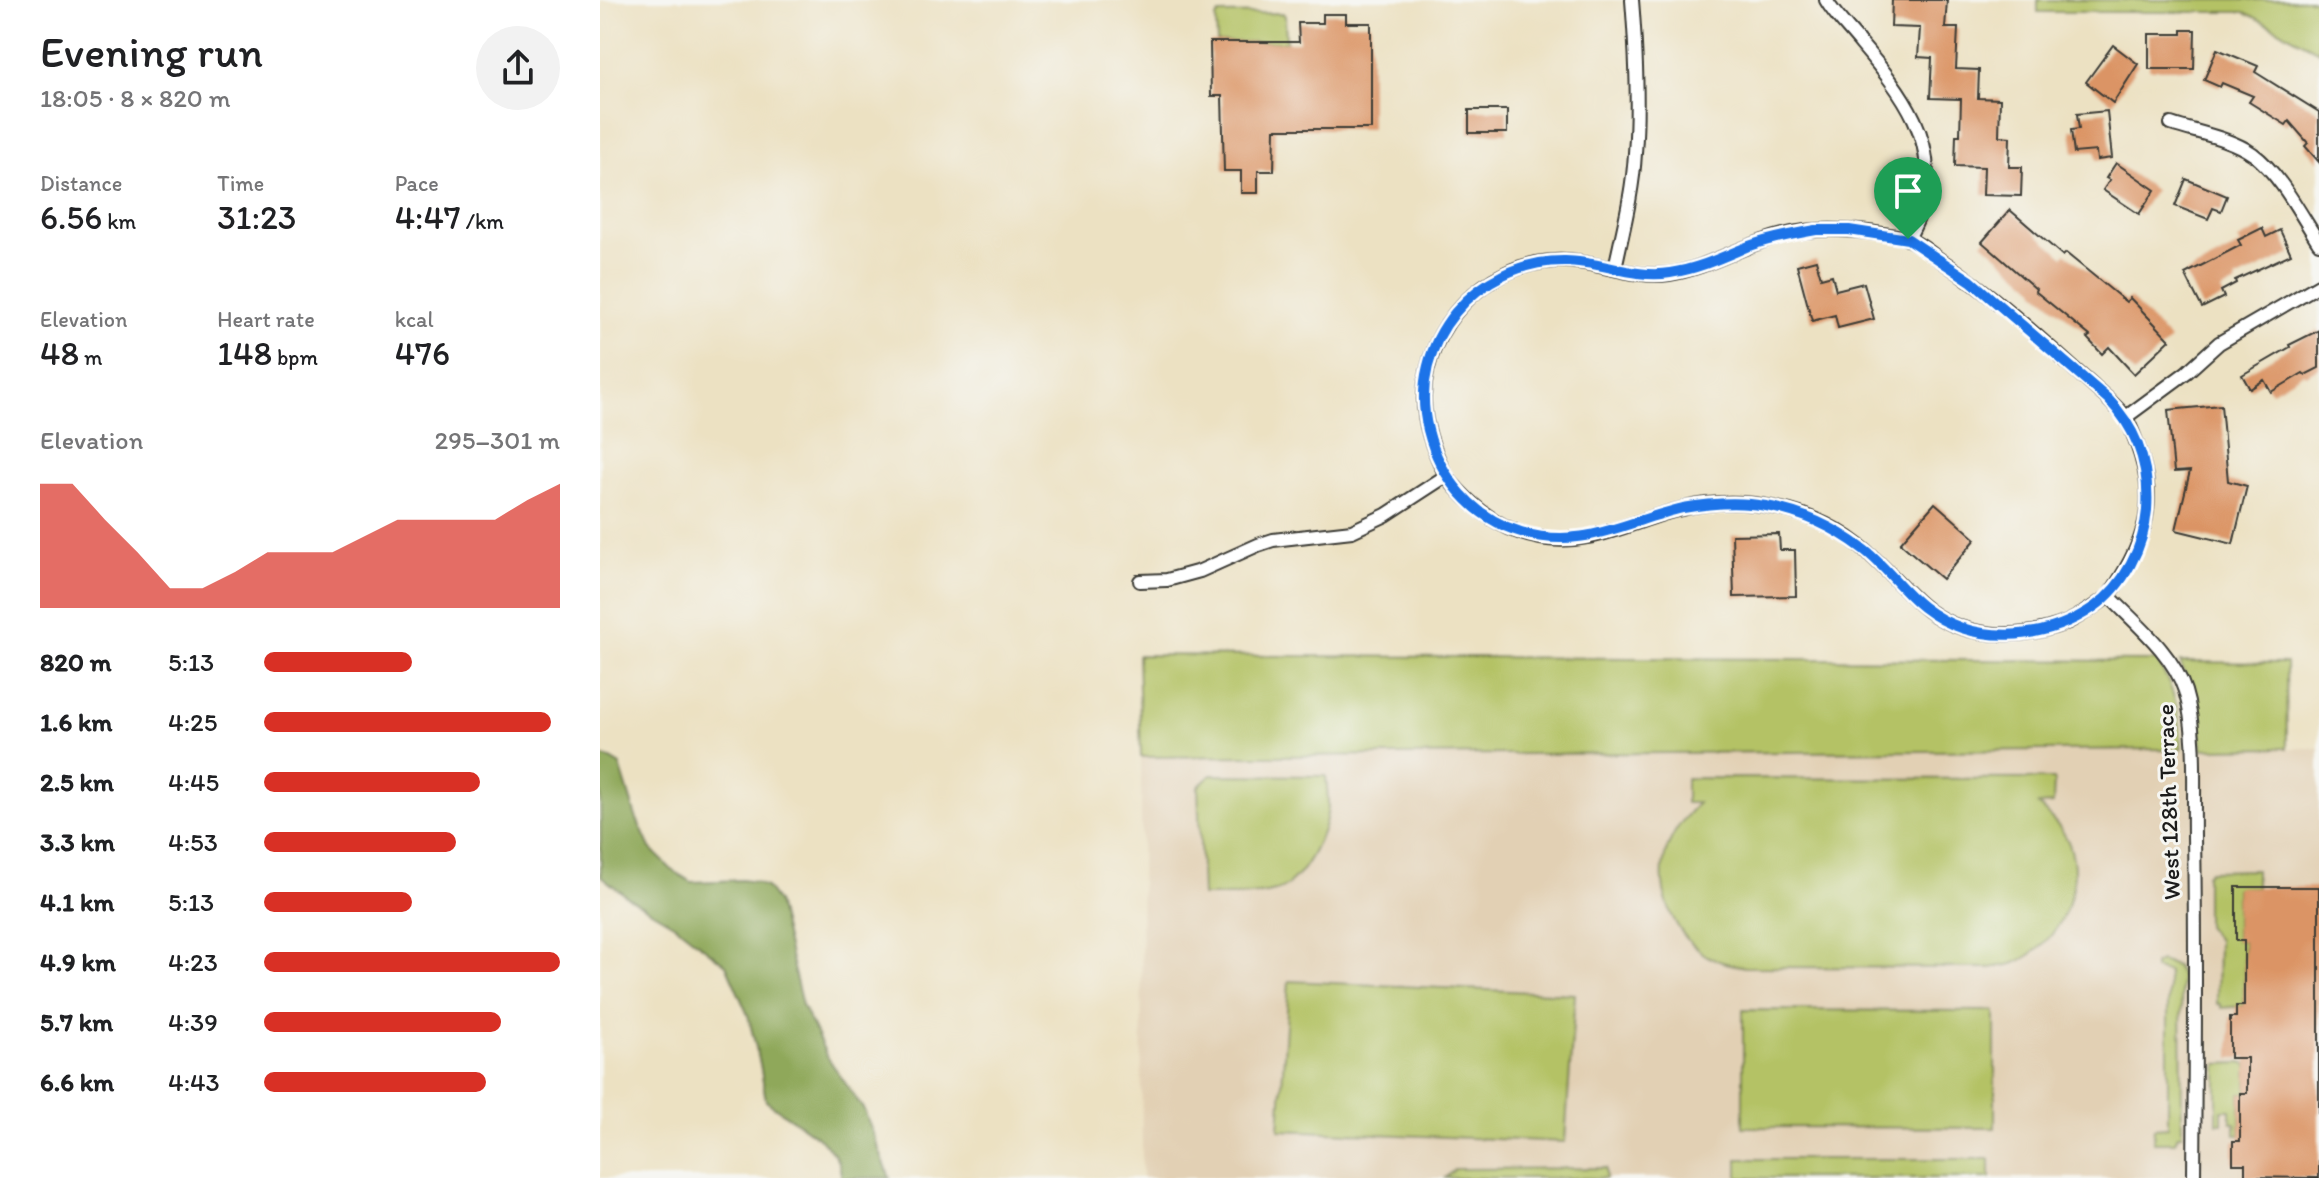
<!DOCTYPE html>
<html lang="en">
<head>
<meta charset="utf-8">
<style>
  body { margin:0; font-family:Itim,sans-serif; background:#f2f2f2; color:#202124; height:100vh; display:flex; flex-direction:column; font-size:30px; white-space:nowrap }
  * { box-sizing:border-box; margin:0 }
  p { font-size:26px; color:#757577 }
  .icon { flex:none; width:44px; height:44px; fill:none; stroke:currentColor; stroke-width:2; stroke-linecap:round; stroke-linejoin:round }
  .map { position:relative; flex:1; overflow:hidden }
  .panel { display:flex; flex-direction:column; background:#fff; width:600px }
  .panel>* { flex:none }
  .pin { position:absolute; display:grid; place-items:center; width:68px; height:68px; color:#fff; margin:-82px -34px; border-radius:50% 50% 50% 0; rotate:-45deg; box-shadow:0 0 8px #0007 }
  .pin .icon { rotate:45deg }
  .round { display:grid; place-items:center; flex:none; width:84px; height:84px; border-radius:42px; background:#f2f2f2 }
  .overview { display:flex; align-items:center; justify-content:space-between; height:136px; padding:0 40px }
  h1 { font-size:44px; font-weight:600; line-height:60px }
  .stats { display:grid; grid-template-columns:repeat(3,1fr); gap:12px; height:136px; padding:8px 40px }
  .stats div { display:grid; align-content:center }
  .stats b { font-size:34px; font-weight:600 }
  .stats small { font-size:22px; font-weight:400 }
  .stats p { font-size:22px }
  .chart { height:224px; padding:16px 40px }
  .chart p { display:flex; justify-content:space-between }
  .chart svg { width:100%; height:144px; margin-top:8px; fill:#d93025; opacity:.7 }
  ul { padding:0 40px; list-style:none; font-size:26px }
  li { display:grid; grid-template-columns:128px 96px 1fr; align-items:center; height:60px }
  li i { height:20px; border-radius:10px; background:#d93025 }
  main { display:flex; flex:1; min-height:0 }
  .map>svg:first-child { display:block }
</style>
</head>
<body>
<main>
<section class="panel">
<div class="overview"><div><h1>Evening run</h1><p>18:05 · 8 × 820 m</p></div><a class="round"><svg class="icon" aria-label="share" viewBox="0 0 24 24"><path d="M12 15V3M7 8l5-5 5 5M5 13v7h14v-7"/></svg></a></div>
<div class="stats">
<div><p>Distance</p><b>6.56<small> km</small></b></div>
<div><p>Time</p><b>31:23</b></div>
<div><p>Pace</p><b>4:47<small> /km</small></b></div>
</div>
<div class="stats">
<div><p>Elevation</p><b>48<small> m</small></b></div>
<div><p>Heart rate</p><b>148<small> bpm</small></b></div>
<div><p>kcal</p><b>476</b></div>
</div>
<div class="chart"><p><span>Elevation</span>295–301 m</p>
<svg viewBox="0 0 160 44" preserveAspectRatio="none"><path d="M0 44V6L10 6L20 17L30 27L40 38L50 38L60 33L70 27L80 27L90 27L100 22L110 17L120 17L130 17L140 17L150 11L160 6V44z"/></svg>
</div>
<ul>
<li><b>820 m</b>5:13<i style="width:50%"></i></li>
<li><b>1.6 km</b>4:25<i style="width:97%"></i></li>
<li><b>2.5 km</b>4:45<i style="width:73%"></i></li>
<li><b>3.3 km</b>4:53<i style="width:65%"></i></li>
<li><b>4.1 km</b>5:13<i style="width:50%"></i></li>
<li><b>4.9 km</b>4:23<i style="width:100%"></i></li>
<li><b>5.7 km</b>4:39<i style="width:80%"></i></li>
<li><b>6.6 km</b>4:43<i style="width:75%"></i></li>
</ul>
</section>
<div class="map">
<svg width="1719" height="1178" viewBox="0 0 1719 1178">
  <rect width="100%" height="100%" fill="#f6f6f2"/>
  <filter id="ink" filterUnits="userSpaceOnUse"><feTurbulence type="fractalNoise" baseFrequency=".0125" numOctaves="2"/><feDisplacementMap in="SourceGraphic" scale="16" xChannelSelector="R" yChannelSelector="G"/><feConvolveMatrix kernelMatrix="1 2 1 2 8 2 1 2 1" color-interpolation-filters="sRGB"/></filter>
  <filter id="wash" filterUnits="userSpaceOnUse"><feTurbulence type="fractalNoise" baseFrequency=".006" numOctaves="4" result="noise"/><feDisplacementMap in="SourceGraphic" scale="32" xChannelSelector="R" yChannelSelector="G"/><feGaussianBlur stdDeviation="1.8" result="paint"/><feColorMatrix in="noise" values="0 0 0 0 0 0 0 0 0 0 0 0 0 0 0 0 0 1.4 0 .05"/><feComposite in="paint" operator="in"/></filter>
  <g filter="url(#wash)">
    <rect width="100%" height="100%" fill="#ece1c2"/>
    <polygon fill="#e2d0b4" points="1719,748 1719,1178 542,1178 541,757"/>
    <g fill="#b4c265" stroke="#686f40" stroke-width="2">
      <polygon points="1438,0 1719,0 1719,51 1645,12 1438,12"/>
      <polygon points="683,13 685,16 686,42 617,42 616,18 619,14"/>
      <path d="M 538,655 L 1557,661 C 1576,692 1580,713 1582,749 L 541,757 Z"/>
      <polygon points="1580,662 1686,663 1687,748 1602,749 1599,709"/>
      <path d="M 611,775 L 726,776 C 727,786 728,797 728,807 C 726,833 706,874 683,888 C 666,897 622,896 602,896 L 598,787 Z"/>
      <path d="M 1086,778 L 1454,779 L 1453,804 L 1438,805 C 1449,816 1463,828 1469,844 C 1486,889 1458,945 1415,963 C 1407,966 1398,966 1390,968 L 1145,967 C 1131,964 1116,962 1104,954 C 1072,932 1054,886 1067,849 C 1073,831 1085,817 1098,803 L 1086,803 Z"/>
      <polygon points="1656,870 1656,887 1636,888 1636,940 1644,941 1644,1006 1621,1008 1621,1004 1617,1004 1618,940 1606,926 1606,875 1610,871"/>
      <polygon points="1560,961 1576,966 1581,976 1582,1135 1578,1135 1575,1142 1553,1142 1554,1128 1568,1127 1568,972 1554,969 1554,964"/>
      <polygon points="689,981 975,994 965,1142 679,1130"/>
      <polygon points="1143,1010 1395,1011 1395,1128 1143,1127"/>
      <polygon points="1640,1063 1647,1064 1647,1093 1640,1093 1640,1135 1635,1135 1635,1123 1631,1123 1631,1110 1622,1110 1622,1123 1617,1123 1617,1064"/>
      <rect x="1138" y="1159" width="252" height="19"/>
      <polygon points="1006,1168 1006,1178 845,1178 855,1169"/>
    </g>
    <path fill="#8fa85a" stroke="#56623b" stroke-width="2" d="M 0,756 L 10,759 L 20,765 L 36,817 L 50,848 L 71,869 L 91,882 L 142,880 L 155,882 L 166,887 L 177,902 L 202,1005 L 228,1058 L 264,1110 L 290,1178 L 242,1178 C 240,1172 240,1164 237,1159 C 226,1137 186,1117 166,1101 L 160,1064 L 148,1015 L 126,965 L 75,925 L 29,898 L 1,876 Z"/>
    <g id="blocks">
      <g fill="#db9465">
        <polygon points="1292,0 1347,0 1345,28 1358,28 1356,69 1379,70 1378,98 1400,99 1399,136 1410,137 1409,167 1422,167 1421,196 1383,195 1384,167 1355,166 1356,135 1360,135 1361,99 1330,98 1332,58 1318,57 1320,28 1291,27"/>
        <polygon points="723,14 746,14 746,23 771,23 771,129 675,129 674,171 658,171 658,193 641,193 641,171 624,171 622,96 611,96 610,42 699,42 698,23 723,23"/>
        <polygon points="1582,30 1595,30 1594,69 1549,69 1549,34 1582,34"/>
        <polygon points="1513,45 1538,64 1513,103 1486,82"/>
        <polygon points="1617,49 1658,66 1655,72 1719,112 1719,162 1705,146 1708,143 1689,121 1686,125 1649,102 1653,96 1622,83 1620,87 1604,80"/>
        <rect x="869" y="110" width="38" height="23"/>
        <polygon points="1507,111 1512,158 1497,160 1496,151 1474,153 1471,130 1479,129 1477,114"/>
        <polygon points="1516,163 1555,190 1539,214 1503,190 1510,180 1506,178"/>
        <polygon points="1586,179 1627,196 1621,211 1613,208 1608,219 1575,206"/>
        <polygon points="1410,210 1463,256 1466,253 1526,302 1530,298 1570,340 1534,374 1509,347 1502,354 1487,338 1490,336 1435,291 1436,289 1382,242"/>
        <polygon points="1662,228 1666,237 1680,230 1691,254 1635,280 1636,283 1621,291 1624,297 1602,308 1585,274 1641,245 1638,240"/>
        <polygon points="1216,260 1221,278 1232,275 1236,290 1264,283 1274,319 1238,328 1235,315 1212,321 1197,265"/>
        <polygon points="1719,330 1719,368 1705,375 1703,373 1671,392 1664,380 1650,389 1642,375 1690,347 1689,345"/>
        <polygon points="1621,405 1628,481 1647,486 1633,544 1576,530 1590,471 1574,472 1568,410"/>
        <polygon points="1335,503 1376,539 1342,579 1300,543"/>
        <polygon points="1179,534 1180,550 1195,550 1196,596 1134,597 1132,535"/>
        <polygon points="1636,887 1719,887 1719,1178 1645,1177 1645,1164 1633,1164 1633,1141 1640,1141 1640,1093 1647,1093 1647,1058 1630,1058 1630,1017 1636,1017 1636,1006 1644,1006 1644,941 1636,941"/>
      </g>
    </g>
  </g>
  <g filter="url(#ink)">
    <use href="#blocks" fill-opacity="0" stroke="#3b3a35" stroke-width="2"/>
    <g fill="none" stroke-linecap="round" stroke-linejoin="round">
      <defs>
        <g id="minor">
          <path d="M 1226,0 C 1235,16 1249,29 1261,44 C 1301,91 1343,143 1321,210 C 1318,220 1313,229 1308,239"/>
          <path d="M 1571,124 C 1598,133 1630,138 1653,154 C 1680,174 1701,215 1719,243"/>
          <path d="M 1015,268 C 1023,230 1033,192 1035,153 C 1039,103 1036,50 1032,0"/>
          <path d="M 1526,417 C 1560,492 1554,529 1509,596 C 1535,623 1573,653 1585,691 C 1598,734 1593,791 1594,836 C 1596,950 1595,1064 1594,1178"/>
          <path d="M 846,476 C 834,451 823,424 824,396 C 826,325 885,264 955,261 C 994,259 1030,279 1069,274 C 1109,268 1144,244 1183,235 C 1211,228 1240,229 1268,232 C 1281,234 1298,234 1310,240 C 1322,245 1334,256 1345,263 C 1403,302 1455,353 1508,399 L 1526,417 L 1587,372 L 1619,343 L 1719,285"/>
          <path d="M 540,581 L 567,580 L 600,571 L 658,545 L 673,540 L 752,531 L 786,515 L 846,476 C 882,521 929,549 988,537 C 1020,531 1050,516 1081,509 C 1113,501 1145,501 1177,508 C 1210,514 1244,531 1268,553 C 1287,569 1302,588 1320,604 C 1361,640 1420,641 1468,622 C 1483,615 1496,605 1509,596"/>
        </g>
      </defs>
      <use href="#minor" stroke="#3b3a35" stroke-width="16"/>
      <use href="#minor" stroke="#fff" stroke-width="12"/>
    </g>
  </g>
  <g fill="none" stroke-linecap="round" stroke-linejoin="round" filter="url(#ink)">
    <defs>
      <path id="route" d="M 1216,230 L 1249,230 L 1308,239 L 1371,281 L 1508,399 C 1538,430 1550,466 1547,510 C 1544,547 1524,586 1494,607 C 1443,642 1373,646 1323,607 C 1301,590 1285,565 1263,549 C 1234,527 1202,512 1166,506 C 1139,501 1111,503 1083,508 C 1026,521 982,551 921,532 C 873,518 840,478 828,430 C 806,343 877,260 965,261 C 1001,261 1034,279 1070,273 C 1098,269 1123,257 1149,246 C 1171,238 1193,234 1216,230 Z"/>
    </defs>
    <use href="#route" stroke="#fff" stroke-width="16"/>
    <use href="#route" stroke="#1a73e8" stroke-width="10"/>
  </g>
  <g text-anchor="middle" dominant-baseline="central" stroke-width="6" stroke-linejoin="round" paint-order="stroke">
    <g font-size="24" fill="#1c1c1c" stroke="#f6f6f2">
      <text transform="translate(1568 802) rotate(-92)">West 128th Terrace</text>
    </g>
  </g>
</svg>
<div class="pin" style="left:1308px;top:239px;background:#1e9e55"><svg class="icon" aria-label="arrive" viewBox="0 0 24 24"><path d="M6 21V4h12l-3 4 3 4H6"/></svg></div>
</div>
</main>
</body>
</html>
